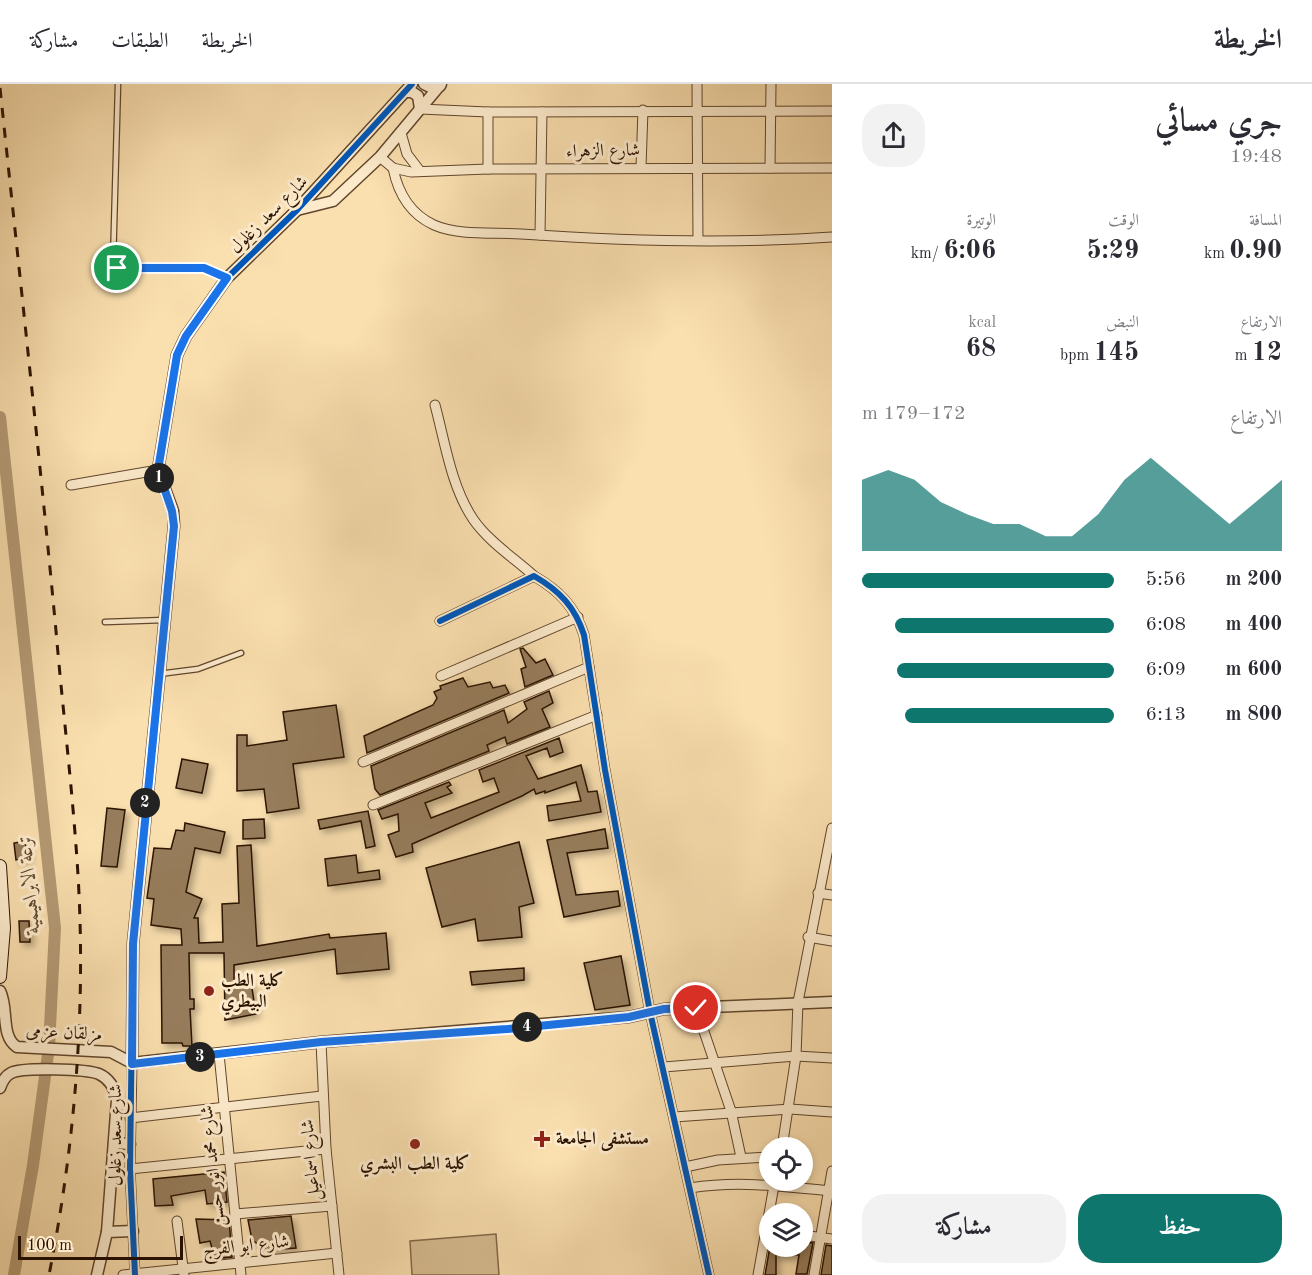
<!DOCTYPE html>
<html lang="ar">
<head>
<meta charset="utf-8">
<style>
  body { margin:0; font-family:"Old Standard TT",Amiri,serif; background:#f2f2f3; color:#2b2b33; direction:rtl; height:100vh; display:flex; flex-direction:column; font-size:22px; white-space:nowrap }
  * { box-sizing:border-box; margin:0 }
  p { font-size:20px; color:#7c7c81 }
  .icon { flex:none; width:33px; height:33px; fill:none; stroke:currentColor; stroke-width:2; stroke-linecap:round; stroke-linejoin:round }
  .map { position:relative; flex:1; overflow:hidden; direction:ltr }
  .drawer { display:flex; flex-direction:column; background:#fff; width:480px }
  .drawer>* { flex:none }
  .tools { position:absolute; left:759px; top:1053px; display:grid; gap:12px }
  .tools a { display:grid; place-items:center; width:54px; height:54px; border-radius:50%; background:#fff; box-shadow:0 3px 9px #0003; font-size:30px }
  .scale { position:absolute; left:18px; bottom:15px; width:165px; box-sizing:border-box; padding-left:6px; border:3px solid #2c1300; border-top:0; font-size:16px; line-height:21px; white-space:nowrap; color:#2c1300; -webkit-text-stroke:4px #fceacb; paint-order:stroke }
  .pin { position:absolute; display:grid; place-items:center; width:51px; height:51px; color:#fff; margin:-26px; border:3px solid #fff; border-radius:50%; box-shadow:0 2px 6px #0007 }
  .km { position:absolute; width:30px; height:30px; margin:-15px; border-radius:50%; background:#222; color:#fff; font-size:16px; line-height:30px; text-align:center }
  .round { display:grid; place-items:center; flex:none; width:63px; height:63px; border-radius:24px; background:#f2f2f3 }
  .headline { display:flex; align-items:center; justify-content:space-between; height:102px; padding:0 30px }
  h1 { font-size:33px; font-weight:700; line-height:45px }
  .figures { display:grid; grid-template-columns:repeat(3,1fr); gap:9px; height:102px; padding:6px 30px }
  .figures div { display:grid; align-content:center }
  .figures b { font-size:26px; font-weight:700 }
  .figures small { font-size:16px; font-weight:400 }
  .figures p { font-size:16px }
  .chart { height:168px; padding:12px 30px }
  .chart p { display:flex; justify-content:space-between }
  .chart svg { width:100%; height:108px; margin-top:6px; fill:#0f766e; opacity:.7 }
  .primary-button { display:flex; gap:12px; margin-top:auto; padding:12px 30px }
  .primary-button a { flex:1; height:69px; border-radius:24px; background:#0f766e; color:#fff; font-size:24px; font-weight:700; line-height:69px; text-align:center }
  .primary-button a+a { background:#f2f2f3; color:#2b2b33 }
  ul { padding:0 30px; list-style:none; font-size:20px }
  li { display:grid; grid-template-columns:96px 72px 1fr; align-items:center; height:45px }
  li i { height:15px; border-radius:8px; background:#0f766e }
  header { display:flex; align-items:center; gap:36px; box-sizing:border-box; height:84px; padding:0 30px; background:#fff; border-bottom:2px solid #e1e1e2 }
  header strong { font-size:28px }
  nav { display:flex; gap:33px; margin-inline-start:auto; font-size:21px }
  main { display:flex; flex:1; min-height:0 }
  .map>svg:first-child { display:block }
</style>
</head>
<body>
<header>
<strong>الخريطة</strong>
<nav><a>الخريطة</a><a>الطبقات</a><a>مشاركة</a></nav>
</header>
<main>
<section class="drawer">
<div class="headline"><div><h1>جري مسائي</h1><p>19:48</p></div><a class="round"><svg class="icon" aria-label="share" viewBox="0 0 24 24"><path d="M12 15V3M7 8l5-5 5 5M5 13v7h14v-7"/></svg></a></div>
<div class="figures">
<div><p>المسافة</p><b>0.90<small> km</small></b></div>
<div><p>الوقت</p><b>5:29</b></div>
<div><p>الوتيرة</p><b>6:06<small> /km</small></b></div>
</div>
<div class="figures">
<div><p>الارتفاع</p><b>12<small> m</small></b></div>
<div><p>النبض</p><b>145<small> bpm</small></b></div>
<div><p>kcal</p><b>68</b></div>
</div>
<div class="chart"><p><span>الارتفاع</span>172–179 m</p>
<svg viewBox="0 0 160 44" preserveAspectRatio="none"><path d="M0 44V15L10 11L20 15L30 24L40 29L50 33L60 33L70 38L80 38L90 29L100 15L110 6L120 15L130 24L140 33L150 24L160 15V44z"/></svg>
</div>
<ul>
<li><b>200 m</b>5:56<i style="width:100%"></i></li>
<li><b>400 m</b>6:08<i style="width:87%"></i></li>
<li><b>600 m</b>6:09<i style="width:86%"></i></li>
<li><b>800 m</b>6:13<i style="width:83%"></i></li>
</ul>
<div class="primary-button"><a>حفظ</a><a>مشاركة</a></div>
</section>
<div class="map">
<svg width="832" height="1191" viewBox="0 0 832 1191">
  <defs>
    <filter id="shadow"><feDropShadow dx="4" dy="4" stdDeviation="3" flood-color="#0004"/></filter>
  </defs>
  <rect width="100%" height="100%" fill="#fadfaf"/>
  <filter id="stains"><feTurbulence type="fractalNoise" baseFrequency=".00333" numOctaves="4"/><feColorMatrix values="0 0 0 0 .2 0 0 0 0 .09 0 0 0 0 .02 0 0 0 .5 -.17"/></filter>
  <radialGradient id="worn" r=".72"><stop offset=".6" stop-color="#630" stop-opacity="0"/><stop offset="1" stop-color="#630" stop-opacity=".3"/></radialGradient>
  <polygon fill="#d7bc91" stroke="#826848" stroke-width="1.5" points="496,1150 499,1191 412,1191 410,1157"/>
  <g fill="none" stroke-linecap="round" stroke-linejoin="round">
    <polyline stroke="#b49a74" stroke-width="12" points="0,333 55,844 49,963 33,1081 14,1191"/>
  </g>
  <g fill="#977d5b" stroke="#2c1300" stroke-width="1.5" filter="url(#shadow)">
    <polygon points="523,564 536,579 545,575 553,591 525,603 521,585 526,583 520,565"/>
    <polygon points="463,594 468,603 490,598 493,604 505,601 509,609 367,669 364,652 433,621 437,614 434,608 441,605 440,602"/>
    <polygon points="549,607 553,619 542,625 550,643 507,660 505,653 487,661 489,667 380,711 375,705 371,682 504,626 508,639 527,625 524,618"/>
    <polygon points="336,621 344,673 293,680 299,724 267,729 264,705 237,707 237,651 247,651 247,662 287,656 283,628"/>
    <polygon points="559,654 563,668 550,673 547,664 526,672 538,695 581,681 588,708 597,707 601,728 549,737 547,722 581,717 576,698 545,709 545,707 536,710 534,705 522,712 412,760 413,768 396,773 388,751 399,747 398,730 382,735 378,726 449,698 451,701 447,703 452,709 425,719 431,734 499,708 494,694 483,698 479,686"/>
    <polygon points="182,675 208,680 202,709 176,704"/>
    <polygon points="107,724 125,726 117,783 101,782"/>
    <polygon points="368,727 375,762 366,764 361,737 320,745 318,736"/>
    <polygon points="264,735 265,754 243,755 243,736"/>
    <polygon points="185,739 225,748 220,769 195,764 186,808 202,815 194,834 198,834 199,859 223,858 222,820 239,819 237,762 251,761 257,862 329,850 330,854 386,849 389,885 337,890 335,865 234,881 234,900 251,898 256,930 225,936 224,869 189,869 190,915 194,915 194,925 190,925 192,962 183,962 182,959 162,959 161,861 182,861 181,845 151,841 154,815 147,814 154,764 171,765 176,746 184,747"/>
    <polygon points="605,745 608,764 567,769 576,811 618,807 620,822 564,833 547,756"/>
    <polygon points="25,757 28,774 16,776 14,759"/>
    <polygon points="519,758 534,819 519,823 522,853 478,857 475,835 442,843 426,784"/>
    <polygon points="356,771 358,789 379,786 380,795 328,802 325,775"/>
    <polygon points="19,837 29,837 30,858 20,858"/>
    <polygon points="621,872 630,921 595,926 584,879"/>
    <polygon points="524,884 524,896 472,901 470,888"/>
    <polygon points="224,1088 227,1118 207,1120 205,1106 171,1112 173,1121 155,1122 153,1095"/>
    <polygon points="291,1132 296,1164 267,1166 252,1156 248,1136"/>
    <polygon points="196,1135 229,1136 232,1173 215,1175 210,1157 200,1159"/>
    <polygon points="802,1158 813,1159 807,1190 796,1190 799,1171 776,1170 776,1191 765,1191 770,1162 802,1162"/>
    <polygon points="826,1161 832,1162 832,1191 821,1191"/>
  </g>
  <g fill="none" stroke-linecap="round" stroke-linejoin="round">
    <defs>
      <g id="service">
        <polyline points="118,0 113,180 121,184 204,184 227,194"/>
        <polyline points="105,538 164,536"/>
        <polyline points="159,590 198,585 241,569"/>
      </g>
      <g id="minor">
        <polyline points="697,0 698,156"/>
        <polyline points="420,25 488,28 832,27"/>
        <polyline points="401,49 407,70 420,87"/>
        <polyline points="380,73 393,84 411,88 488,85 832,84"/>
        <polyline points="641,83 643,26"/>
        <path d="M 393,84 C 398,109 410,130 434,141 C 459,152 494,148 521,150 C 624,157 729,160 832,153"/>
        <polyline points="770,84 771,0"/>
        <polyline points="488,85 488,28"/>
        <polyline points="540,151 542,28"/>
        <path d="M 435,321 C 445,358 451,402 473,435 C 488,457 514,474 534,492"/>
        <polyline points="71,401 158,386"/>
        <path d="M 440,537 L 534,492 C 560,507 575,523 584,551 L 605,686 L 650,928 L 709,1191"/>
        <polyline points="441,592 578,533"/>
        <polyline points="363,678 589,583"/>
        <polyline points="373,721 597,631"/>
        <polyline points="818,809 832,811"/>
        <polyline points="808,853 832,857"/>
        <polyline points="696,924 731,1027 741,1073"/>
        <polyline points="321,958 326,1065 339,1191"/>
        <polyline points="219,970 241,1191"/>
        <polyline points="132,979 130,1085 135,1191"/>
        <polyline points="664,983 796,972 832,974"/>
        <polyline points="674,1033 790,1025 832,1028"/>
        <polyline points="130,1034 322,1012"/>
        <polyline points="782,1064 796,972 798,918 832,744"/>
        <polyline points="685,1083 718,1076 770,1073"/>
        <polyline points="130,1085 326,1065"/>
        <path d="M 690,1104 C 742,1096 781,1103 832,1107"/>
        <polyline points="235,1130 332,1122"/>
        <polyline points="177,1137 184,1191"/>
        <polyline points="802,1151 832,1155"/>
        <polyline points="123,1191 337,1169"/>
        <polyline points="758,1191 775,1096"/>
        <polyline points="814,1191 832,1087"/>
      </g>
      <g id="tertiary">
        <polyline points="424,0 432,4 440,2"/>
        <polyline points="405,8 412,8 418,12 420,25"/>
        <polyline points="297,126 333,117 380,73 441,0"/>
        <path d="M 0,907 C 9,925 0,952 17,963 L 111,968 L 132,979"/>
        <polyline points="132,979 133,860 174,442 173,427 158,386 177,271 186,252 227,194 297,126 412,0"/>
        <polyline points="132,979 321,958 629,933 664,925 832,918"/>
        <path d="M 0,1004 C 2,998 5,992 11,989 C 22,983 87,985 99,990 C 110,995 115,1005 117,1016 L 107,1148 L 97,1191"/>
        <polyline points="114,1059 130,1060"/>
        <polyline points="107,1148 133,1147"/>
      </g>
      <polyline id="secondary" points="0,782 4,844 0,893"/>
    </defs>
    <use href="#service" stroke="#60462c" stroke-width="7"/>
    <use href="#minor" stroke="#60462c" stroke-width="11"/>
    <use href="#tertiary" stroke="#60462c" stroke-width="13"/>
    <use href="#secondary" stroke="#2c1300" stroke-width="14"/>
    <use href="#service" stroke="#fceacb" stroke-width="4.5"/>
    <use href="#minor" stroke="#fceacb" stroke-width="9"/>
    <use href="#tertiary" stroke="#fceacb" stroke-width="10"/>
    <use href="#secondary" stroke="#fceacb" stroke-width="12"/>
    <path stroke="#2c1300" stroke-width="3" stroke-dasharray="10 10" stroke-linecap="butt" d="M 0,4 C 19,185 39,366 56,547 C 63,628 73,710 78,791 C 86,925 75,1060 49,1191"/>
    <defs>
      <g id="cycleway">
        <path d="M 440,537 L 534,492 C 560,507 575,523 584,551 L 605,686 L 650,928 L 709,1191"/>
        <polyline points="135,1191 130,1085 133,860 174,442 173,427 158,386 177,271 186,252 227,194 297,126 412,0"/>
      </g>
    </defs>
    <use href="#cycleway" stroke="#fceacb" stroke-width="10"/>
    <use href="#cycleway" stroke="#0057b8" stroke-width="6"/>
  </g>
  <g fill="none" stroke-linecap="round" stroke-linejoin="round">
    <defs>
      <polyline id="route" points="117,184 204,184 227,194 186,252 177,271 158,386 172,427 174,442 133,860 132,980 321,958 507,945 629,933 664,925 696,924"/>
    </defs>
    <use href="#route" stroke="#fff" stroke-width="12"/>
    <use href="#route" stroke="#1a73e8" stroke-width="8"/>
  </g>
  <g fill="#8f2418" stroke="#fceacb" stroke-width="2">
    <circle cx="209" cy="907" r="6"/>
    <path d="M539 1046h6v6h6v6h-6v6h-6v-6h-6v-6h6z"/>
    <circle cx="415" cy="1060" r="6"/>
  </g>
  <g text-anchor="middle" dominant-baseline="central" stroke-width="6" stroke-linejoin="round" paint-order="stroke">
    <g font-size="18" fill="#2c1300" stroke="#fceacb">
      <text transform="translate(603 67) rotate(-1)">شارع الزهراء</text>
      <text transform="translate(269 131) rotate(-45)">شارع سعد زغلول</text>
      <text transform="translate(64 949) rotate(3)">مزلقان عزمى</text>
      <text transform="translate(116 1051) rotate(-90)">شارع سعد زغلول</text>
      <text transform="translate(311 1076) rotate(-95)">شارع اسماعيل</text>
      <text transform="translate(213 1082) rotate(-96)">شارع محمد انور حسن</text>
      <text transform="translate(246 1162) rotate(-6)">شارع ابو الفرج</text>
    </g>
    <g font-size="18" font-weight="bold" fill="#2c1300" stroke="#fceacb" text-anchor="start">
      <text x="221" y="897">كلية الطب<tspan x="221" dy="21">البيطري</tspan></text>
      <text x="556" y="1055">مستشفى الجامعة</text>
      <text x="415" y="1080" text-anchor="middle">كلية الطب البشري</text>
    </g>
    <g font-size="20" font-style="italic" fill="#62492e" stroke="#fceacb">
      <text transform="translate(30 800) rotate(-95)">ترعة الابراهيمية</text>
    </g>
  </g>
  <rect width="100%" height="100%" filter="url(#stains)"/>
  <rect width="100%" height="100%" fill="url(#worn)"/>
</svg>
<div class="tools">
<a><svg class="icon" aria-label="locate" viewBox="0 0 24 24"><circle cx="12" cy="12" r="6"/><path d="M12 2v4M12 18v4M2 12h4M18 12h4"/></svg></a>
<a><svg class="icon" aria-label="layers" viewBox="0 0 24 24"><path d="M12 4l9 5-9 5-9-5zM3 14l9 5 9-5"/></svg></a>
</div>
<div class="scale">100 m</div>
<div class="pin" style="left:117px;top:184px;background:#1e9e55"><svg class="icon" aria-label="arrive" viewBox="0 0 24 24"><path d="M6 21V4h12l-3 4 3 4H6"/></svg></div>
<div class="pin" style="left:696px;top:924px;background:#d93025"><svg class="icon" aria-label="check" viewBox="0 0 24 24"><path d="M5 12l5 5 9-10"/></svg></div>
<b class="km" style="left:159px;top:394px">1</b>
<b class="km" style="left:145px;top:719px">2</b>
<b class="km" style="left:200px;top:973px">3</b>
<b class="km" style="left:527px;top:943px">4</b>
</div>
</main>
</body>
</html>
